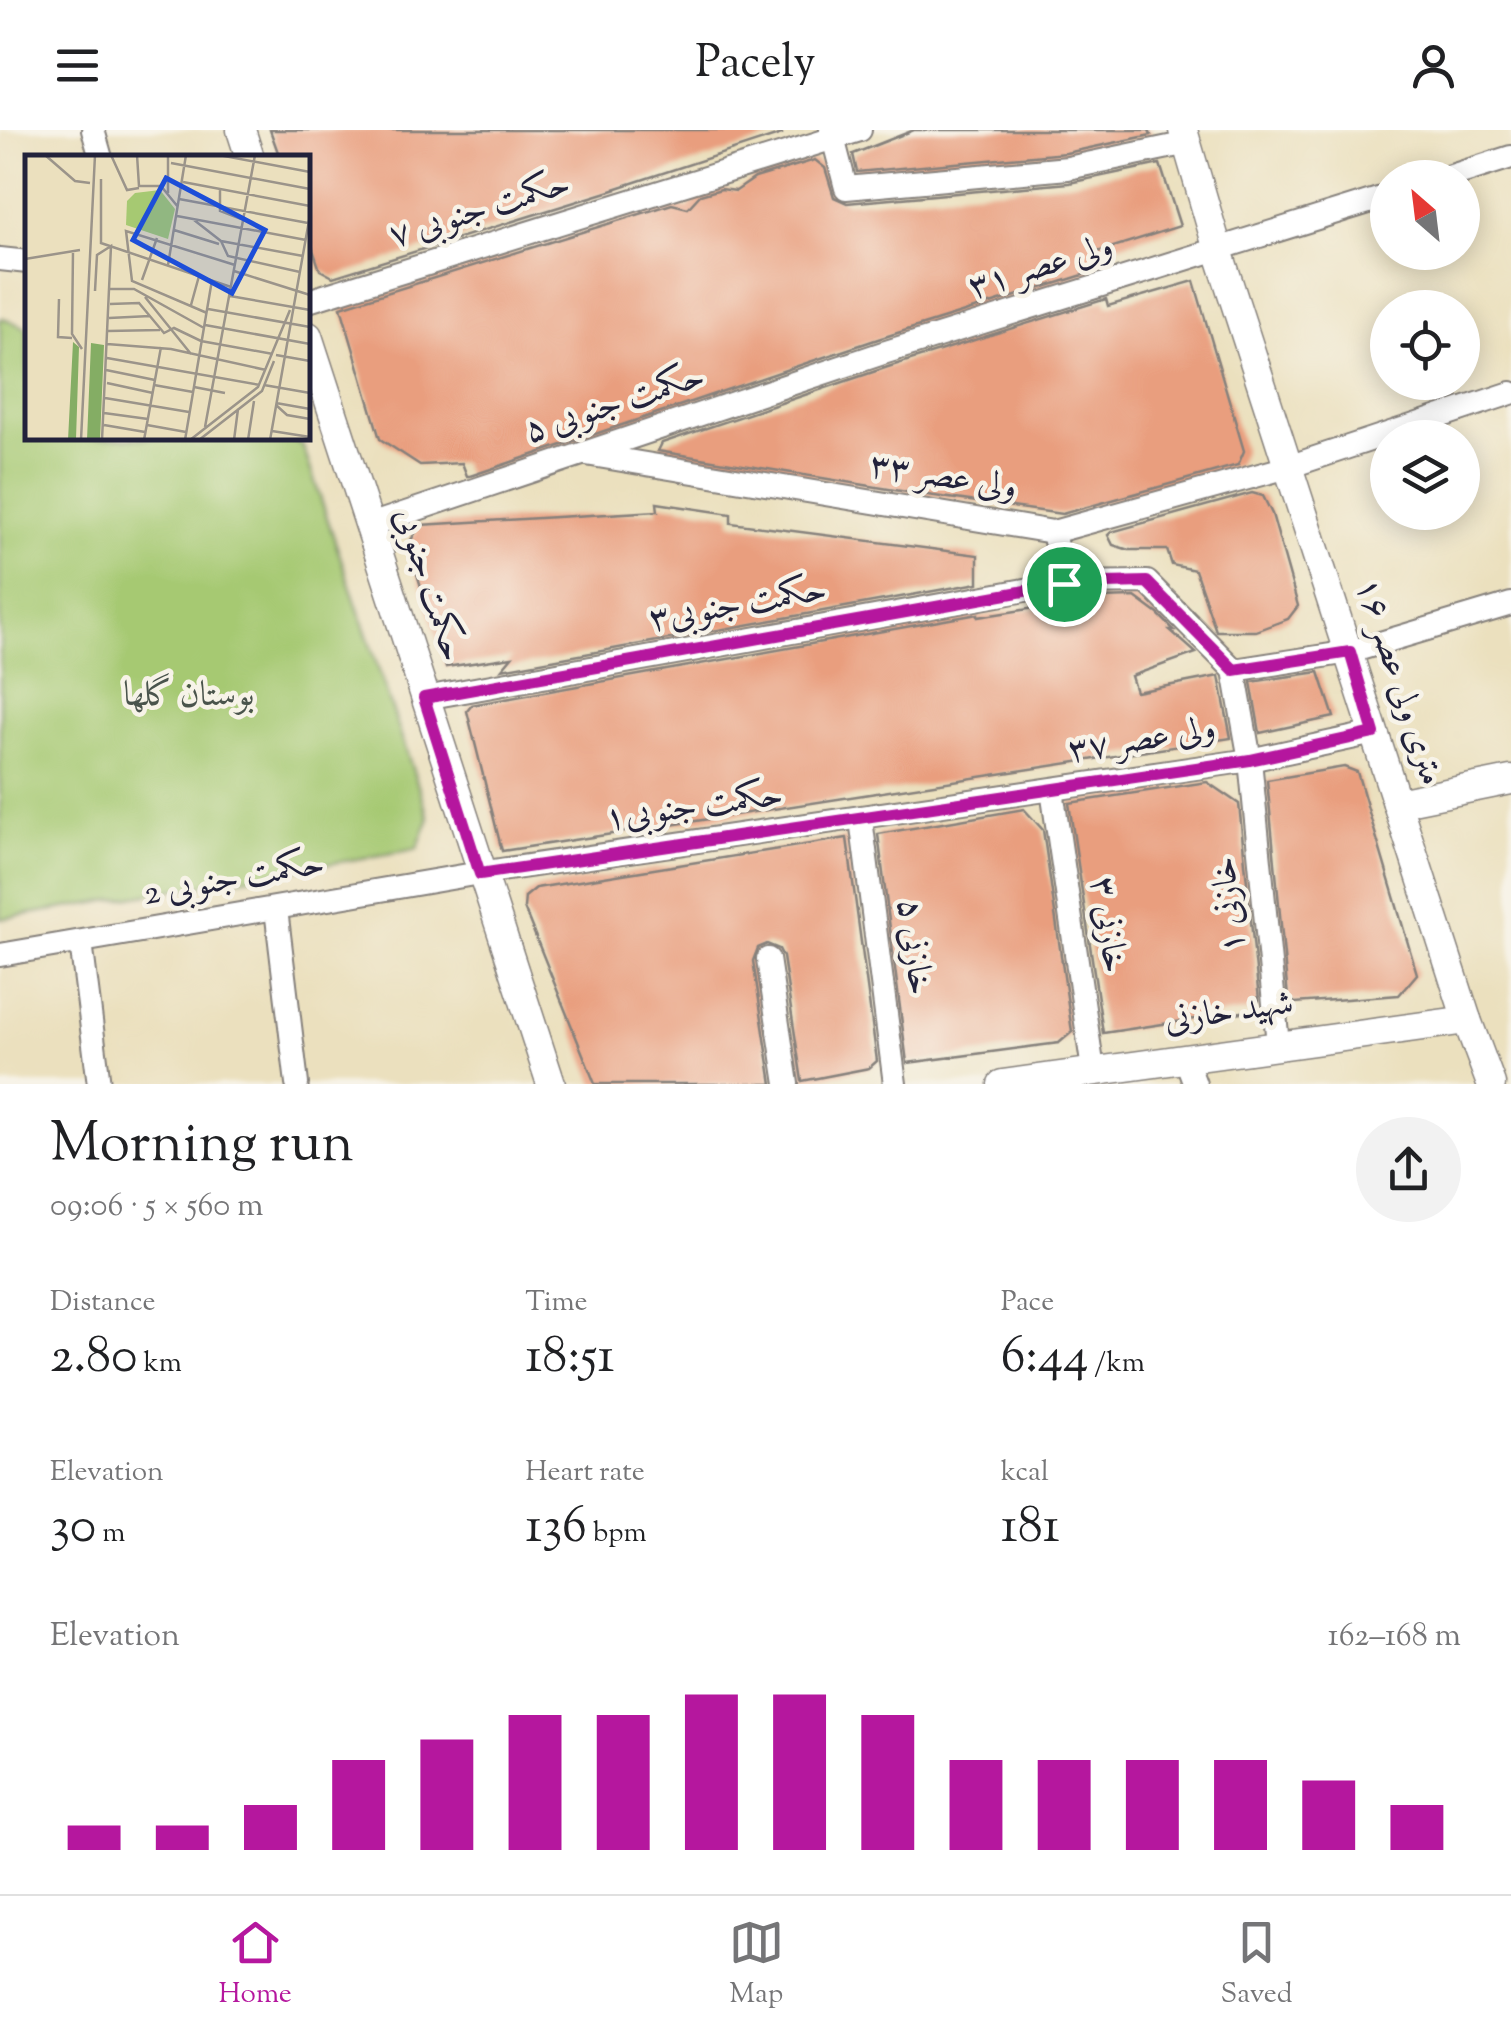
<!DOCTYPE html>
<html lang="en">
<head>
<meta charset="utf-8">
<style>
  body { margin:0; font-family:"Sorts Mill Goudy",Amiri,serif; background:#f2f2f2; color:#202124; height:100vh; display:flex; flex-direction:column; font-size:38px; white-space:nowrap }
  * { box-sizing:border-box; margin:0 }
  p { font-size:32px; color:#757577 }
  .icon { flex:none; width:55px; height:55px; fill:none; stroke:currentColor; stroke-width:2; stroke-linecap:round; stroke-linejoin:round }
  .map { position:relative; height:954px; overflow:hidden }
  .details { display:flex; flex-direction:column; background:#fff; flex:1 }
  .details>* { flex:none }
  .needle { width:65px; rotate:332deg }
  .fabs { position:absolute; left:1370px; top:30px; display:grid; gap:20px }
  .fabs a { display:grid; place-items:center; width:110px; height:110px; border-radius:50%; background:#fff; box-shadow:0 5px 25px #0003; font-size:50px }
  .pin { position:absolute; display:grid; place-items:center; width:85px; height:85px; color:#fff; margin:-42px; border:5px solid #fff; border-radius:50%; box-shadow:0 2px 10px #0007 }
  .round { display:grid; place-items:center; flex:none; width:105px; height:105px; border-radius:52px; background:#f2f2f2 }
  .overview { display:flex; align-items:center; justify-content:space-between; height:170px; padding:0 50px }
  h1 { font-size:55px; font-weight:600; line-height:75px }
  .figures { display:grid; grid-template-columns:repeat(3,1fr); gap:15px; height:170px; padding:10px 50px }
  .figures div { display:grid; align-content:center }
  .figures b { font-size:50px; font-weight:600 }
  .figures small { font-size:28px; font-weight:400 }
  .figures p { font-size:28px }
  .chart { height:280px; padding:20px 50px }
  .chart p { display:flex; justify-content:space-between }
  .chart svg { width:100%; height:180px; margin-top:10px; stroke:#b5179e; stroke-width:6 }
  header { display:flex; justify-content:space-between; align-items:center; height:130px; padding:0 50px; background:#fff; font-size:45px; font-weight:600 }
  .menu { display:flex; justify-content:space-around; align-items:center; height:140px; border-top:2px solid #e0e0e0; background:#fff; font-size:28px; color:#757577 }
  .menu a { display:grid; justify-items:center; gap:5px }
  .menu .on { color:#b5179e }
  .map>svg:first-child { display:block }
</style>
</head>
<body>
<header><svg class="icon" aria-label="menu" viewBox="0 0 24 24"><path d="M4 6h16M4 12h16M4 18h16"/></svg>Pacely<svg class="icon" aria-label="person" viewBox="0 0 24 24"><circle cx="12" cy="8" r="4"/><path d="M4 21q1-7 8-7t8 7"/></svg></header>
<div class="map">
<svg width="1511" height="954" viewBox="0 0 1511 954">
  <rect width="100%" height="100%" fill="#f7f3e8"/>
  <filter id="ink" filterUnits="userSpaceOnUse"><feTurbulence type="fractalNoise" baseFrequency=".01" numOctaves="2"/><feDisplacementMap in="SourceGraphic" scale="20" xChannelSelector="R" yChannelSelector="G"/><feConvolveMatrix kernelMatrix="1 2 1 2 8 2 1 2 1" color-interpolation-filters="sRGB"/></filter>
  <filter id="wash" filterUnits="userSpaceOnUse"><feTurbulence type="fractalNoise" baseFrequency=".0048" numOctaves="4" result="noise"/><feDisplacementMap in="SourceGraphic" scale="40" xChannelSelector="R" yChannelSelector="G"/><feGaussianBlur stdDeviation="2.25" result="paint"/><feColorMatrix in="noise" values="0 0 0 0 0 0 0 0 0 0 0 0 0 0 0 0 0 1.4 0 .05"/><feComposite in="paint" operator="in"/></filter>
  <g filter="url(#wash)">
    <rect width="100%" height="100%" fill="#ebe0be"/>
    <polygon fill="#a6c972" stroke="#647656" stroke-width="2.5" points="3,188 27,198 28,308 287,308 302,314 429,688 417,719 0,789 0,190"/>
    <g id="blocks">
      <g fill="#e99e7e">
        <polygon points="270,0 781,0 782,4 614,59 617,59 333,147 320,140 308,105 308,28 280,28"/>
        <polygon points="914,0 1149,0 1151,5 1066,23 857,42 853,24"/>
        <polygon points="815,30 825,38 834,67 847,73 1069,53 1160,34 1180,96 1094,123 1099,136 1095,137 1096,141 878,209 470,346 467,346 462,333 420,335 380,309 341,177 672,74 688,78 700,65 721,59 736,61 755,48"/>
        <polygon points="1194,151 1244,321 1238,335 1062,384 913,363 658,321 662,313 888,237 1106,169 1108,176"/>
        <polygon points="1252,363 1263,366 1272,384 1298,476 1288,489 1256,501 1216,501 1195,440 1172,435 1167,420 1129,420 1113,415 1108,405 1111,402"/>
        <polygon points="657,373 731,384 731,393 978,425 978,453 502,539 512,527 446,537 408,415 420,395 658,381"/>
        <polygon points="1135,467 1158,484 1174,500 1170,500 1196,523 1131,546 1136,562 1219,546 1231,608 502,721 467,581 472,575 978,484 978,487 1098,468"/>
        <polygon points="1319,542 1334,587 1260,603 1251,552"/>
        <polygon points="1344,637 1357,642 1417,844 1399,865 1295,873 1288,867 1267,650"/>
        <polygon points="1207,652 1239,674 1259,870 1255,880 1103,903 1069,673"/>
        <polygon points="1024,679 1043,700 1072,902 1059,913 907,933 878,704"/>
        <polygon points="847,708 877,931 869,938 802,951 783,827 779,819 767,814 758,818 753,831 772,954 595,954 524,778 525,767 536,758"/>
      </g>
    </g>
  </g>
  <g filter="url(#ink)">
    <use href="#blocks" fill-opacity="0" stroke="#86817c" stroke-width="2.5"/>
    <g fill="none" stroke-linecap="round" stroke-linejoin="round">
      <defs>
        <g id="minor">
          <polyline points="93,0 101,28"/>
          <polyline points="831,0 846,58 1068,38 1188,13"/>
          <polyline points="1445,48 1511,27"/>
          <polyline points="0,129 28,132"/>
          <polyline points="308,171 860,0"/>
          <polyline points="586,324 1053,402 1288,337 1511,263"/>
          <polyline points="370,395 883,223 1388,66"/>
          <polyline points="1053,402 1064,453 1147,452 1234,540 1350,522 1511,474"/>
          <polyline points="1234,540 1250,630 1278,914"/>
          <polyline points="425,568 1064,453"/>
          <polyline points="1052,660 1093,940"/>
          <polyline points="861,689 895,954"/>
          <polyline points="276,779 297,954"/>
          <polyline points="81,812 99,954"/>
          <polyline points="0,825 480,743 1250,630 1374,603"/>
          <polyline points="768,829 787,954"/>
          <polyline points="1185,927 1195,954"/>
        </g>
        <g id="tertiary">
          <polyline points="241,0 250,28"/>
          <polyline points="1183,0 1218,120 1467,890 1491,954"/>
          <polyline points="308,206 551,954"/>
          <polyline points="1397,673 1511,650"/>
          <polyline points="1002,954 1467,890"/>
        </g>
      </defs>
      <use href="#minor" stroke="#86817c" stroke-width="26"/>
      <use href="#tertiary" stroke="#86817c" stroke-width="31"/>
      <use href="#minor" stroke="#fff" stroke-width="22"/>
      <use href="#tertiary" stroke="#fff" stroke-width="28"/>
    </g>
  </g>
  <g fill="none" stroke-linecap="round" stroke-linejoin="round" filter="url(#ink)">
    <defs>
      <polygon id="route" points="1147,452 1234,540 1350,522 1374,603 1250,630 480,744 424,568 1064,454"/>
    </defs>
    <use href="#route" stroke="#fff" stroke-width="20"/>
    <use href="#route" stroke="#b5179e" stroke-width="12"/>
  </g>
  <g text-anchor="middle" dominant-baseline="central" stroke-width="9" stroke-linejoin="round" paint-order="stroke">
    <g font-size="35" fill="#22223b" stroke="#f7f3e8">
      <text transform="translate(480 81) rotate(-17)">حکمت جنوبی ۷</text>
      <text transform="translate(1041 138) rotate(-17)">ولی عصر ۳۱</text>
      <text transform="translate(615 275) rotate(-18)">حکمت جنوبی ۵</text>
      <text transform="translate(943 348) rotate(9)">ولی عصر ۳۳</text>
      <text transform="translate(428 455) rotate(72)">حکمت جنوبی</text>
      <text transform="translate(738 476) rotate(-10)">حکمت جنوبی۳</text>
      <text transform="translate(1398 552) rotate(72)">۱۶ متری ولی عصر</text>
      <text transform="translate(1142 611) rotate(-9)">ولی عصر ۳۷</text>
      <text transform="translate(694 678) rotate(-8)">حکمت جنوبی۱</text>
      <text transform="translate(234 750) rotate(-10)">حکمت جنوبی 2</text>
      <text transform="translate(1230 775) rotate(-96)">خازنی ۱</text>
      <text transform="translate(1107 795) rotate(82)">خازنی ۳</text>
      <text transform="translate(913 817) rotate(83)">خازنی ۵</text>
      <text transform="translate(1229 883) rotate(-8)">شهید خازنی</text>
    </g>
    <g font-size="35" fill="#4a544c" stroke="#f7f3e8">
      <text x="189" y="566">بوستان گلها</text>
    </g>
  </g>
  <g transform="translate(25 25)">
    <rect width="285" height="285" fill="#ebe0be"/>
    <path d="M 135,35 L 150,54 L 143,84 L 101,70 L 102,46 L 110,38 Z" fill="#a6c972"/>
    <path d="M 48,187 L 54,192 L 51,284 L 43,285 ZM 66,188 L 79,190 L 75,285 L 62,285 Z" fill="#84ad64"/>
    <path fill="none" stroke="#9b948a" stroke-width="2.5" d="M 20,0 L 50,26 L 65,28M 86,0 L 102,35 L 114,33M 112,0 L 114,31 L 136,31 L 153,52M 143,0 L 143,38M 194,0 L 285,17M 146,8 L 285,34M 76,24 L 76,88 L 206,132M 158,27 L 285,51M 195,35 L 195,56 L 219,65M 154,44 L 283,68M 152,61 L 281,85M 169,65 L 196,86 L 278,101M 149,75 L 194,89M 196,86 L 203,101 L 275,117M 48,96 L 47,179 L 57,194M 0,104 L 55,95M 143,110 L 161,0M 209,116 L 285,140M 117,125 L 132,83M 85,134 L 109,134 L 179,173M 70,136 L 72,100 L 86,91 L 77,285M 205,141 L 285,155M 120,142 L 166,199M 34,144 L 33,182 L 47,183M 85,149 L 114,148 L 139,178 L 149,173 L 176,186 L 248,199M 166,150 L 174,121M 183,154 L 285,172M 182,158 L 107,126 L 101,76 L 210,110M 84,163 L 125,161M 180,170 L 285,189M 83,176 L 135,175M 82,189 L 146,194 L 241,215M 251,200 L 285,206M 82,203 L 235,230M 81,215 L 130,225M 82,228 L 128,238M 129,230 L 168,237M 239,230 L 285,238M 169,232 L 200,238M 80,243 L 164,257M 251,248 L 285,254M 251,250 L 262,260 L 285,264M 79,258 L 123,264M 79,270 L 120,277M 122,270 L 161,277M 180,272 L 230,0M 247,276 L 285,282M 56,285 L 70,0M 119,285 L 136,192M 160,285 L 187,125M 165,285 L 233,232 L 265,155M 174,285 L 237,236 L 249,206M 209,285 L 213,254M 223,285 L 229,246M 245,285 L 285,60"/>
    <path fill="#1d4ed8" fill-opacity="0.15" stroke="#1d4ed8" stroke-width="5" d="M 141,23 L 240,75 L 207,138 L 108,85 Z"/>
    <rect width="285" height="285" fill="none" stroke="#22223b" stroke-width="5"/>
  </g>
</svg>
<div class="fabs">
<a><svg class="needle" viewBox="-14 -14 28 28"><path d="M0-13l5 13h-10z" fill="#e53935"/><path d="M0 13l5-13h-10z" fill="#757577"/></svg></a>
<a><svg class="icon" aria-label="locate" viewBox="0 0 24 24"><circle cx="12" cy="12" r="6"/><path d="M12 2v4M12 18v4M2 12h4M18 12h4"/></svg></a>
<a><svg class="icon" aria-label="layers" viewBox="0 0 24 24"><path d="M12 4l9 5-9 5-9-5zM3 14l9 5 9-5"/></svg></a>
</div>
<div class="pin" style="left:1064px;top:454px;background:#1e9e55"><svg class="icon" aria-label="arrive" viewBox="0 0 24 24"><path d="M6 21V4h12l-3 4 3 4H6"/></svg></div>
</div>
<section class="details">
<div class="overview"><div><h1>Morning run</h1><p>09:06 · 5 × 560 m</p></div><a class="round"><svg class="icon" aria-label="share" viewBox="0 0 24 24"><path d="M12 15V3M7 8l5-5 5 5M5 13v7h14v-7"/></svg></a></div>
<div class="figures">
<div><p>Distance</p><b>2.80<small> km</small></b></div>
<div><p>Time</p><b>18:51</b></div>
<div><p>Pace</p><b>6:44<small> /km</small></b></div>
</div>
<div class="figures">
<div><p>Elevation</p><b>30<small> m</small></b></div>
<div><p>Heart rate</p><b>136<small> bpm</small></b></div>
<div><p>kcal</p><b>181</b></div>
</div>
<div class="chart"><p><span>Elevation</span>162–168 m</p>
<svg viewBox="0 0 160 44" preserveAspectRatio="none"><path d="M5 44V38M15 44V38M25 44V33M35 44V22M45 44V17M55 44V11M65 44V11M75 44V6M85 44V6M95 44V11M105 44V22M115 44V22M125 44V22M135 44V22M145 44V27M155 44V33"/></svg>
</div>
</section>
<nav class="menu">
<a class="on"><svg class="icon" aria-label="home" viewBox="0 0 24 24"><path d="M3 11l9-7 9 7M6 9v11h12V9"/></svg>Home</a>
<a><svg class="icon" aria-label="map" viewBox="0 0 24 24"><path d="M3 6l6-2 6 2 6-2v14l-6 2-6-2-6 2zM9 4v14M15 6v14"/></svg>Map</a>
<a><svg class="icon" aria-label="saved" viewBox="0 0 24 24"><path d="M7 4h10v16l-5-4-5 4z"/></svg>Saved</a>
</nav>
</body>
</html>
